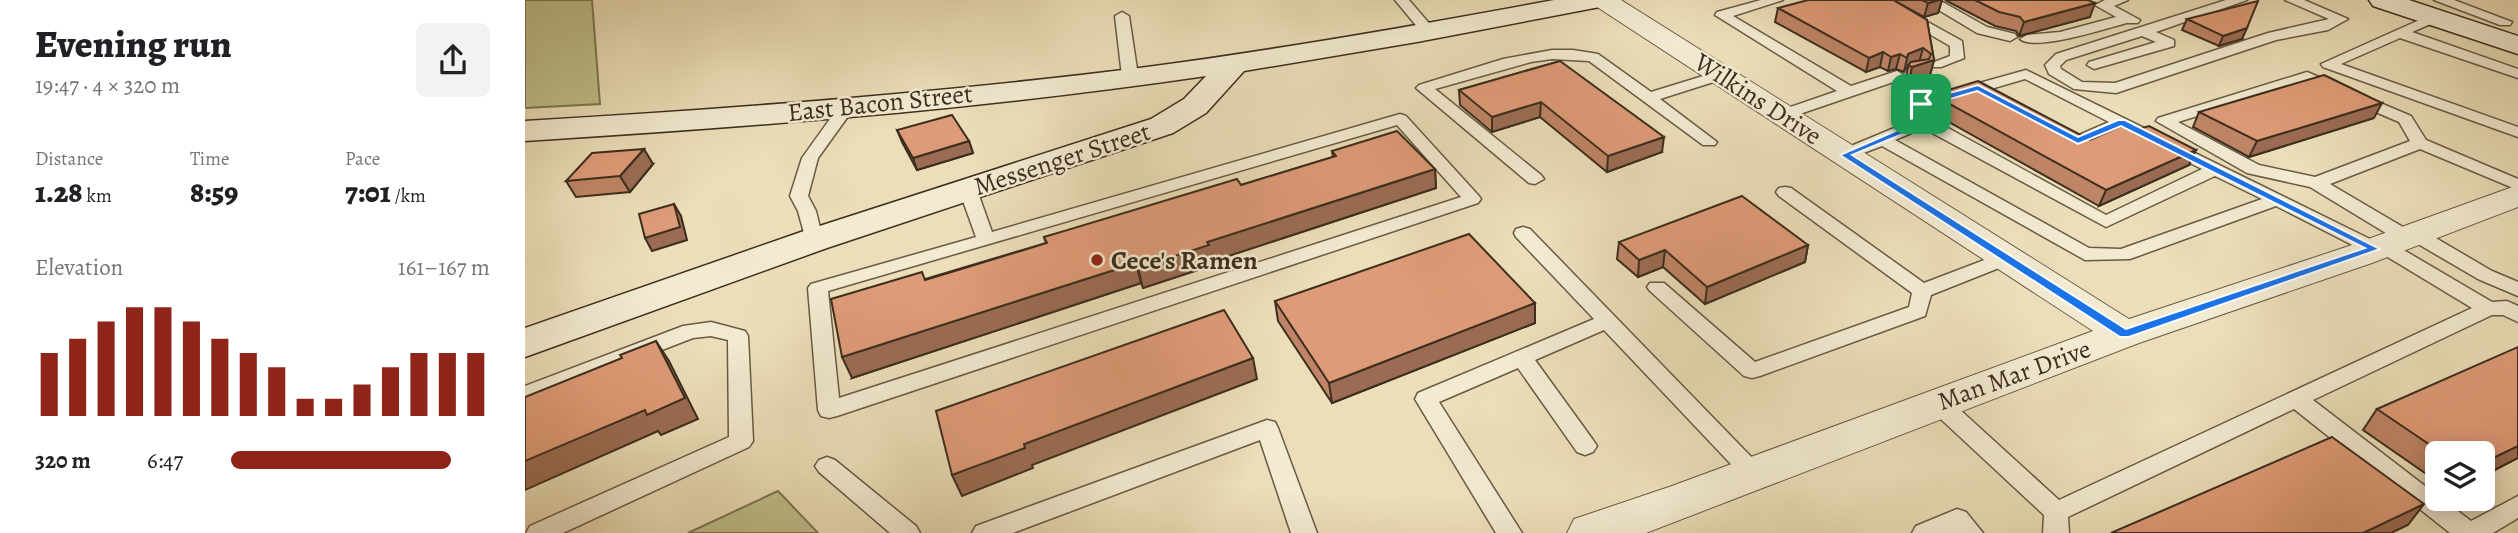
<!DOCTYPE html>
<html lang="en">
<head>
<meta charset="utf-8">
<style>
  body { margin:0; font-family:Alegreya,serif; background:#f2f2f2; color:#202124; height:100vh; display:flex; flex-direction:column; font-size:26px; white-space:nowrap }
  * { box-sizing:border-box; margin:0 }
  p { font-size:23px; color:#757577 }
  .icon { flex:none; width:38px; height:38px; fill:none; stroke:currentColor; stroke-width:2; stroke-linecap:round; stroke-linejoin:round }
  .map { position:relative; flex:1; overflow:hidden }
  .drawer { display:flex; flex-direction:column; background:#fff; width:525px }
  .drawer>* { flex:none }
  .controls { position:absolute; left:1900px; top:441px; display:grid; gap:14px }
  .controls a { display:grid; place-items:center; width:70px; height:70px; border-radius:10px; background:#fff; box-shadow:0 4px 18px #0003; font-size:35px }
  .pin { position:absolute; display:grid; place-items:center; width:60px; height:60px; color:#fff; margin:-30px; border-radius:14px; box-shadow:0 4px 10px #0006 }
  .round { display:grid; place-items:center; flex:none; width:74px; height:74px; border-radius:10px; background:#f2f2f2 }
  .head { display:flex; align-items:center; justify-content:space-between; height:119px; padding:0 35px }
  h1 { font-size:38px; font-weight:800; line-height:52px }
  .figures { display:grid; grid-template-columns:repeat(3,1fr); gap:10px; height:119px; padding:7px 35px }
  .figures div { display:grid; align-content:center }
  .figures b { font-size:30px; font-weight:800 }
  .figures small { font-size:19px; font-weight:400 }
  .figures p { font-size:19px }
  .chart { height:196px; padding:14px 35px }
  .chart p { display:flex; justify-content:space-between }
  .chart svg { width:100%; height:126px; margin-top:7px; stroke:#8f2418; stroke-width:6 }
  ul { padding:0 35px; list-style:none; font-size:23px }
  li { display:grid; grid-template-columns:112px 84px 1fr; align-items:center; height:52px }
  li i { height:18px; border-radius:9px; background:#8f2418 }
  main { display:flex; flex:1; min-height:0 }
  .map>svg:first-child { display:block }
</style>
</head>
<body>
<main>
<section class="drawer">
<div class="head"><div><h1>Evening run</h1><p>19:47 · 4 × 320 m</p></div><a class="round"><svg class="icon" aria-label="share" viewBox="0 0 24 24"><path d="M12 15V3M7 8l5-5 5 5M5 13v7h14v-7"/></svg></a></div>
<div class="figures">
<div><p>Distance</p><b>1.28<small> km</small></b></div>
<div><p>Time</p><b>8:59</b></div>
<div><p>Pace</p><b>7:01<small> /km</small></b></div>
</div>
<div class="chart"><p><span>Elevation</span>161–167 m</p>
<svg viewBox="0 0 160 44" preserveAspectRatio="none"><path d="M5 44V22M15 44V17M25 44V11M35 44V6M45 44V6M55 44V11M65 44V17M75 44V22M85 44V27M95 44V38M105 44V38M115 44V33M125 44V27M135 44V22M145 44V22M155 44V22"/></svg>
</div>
<ul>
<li><b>320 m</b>6:47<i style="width:85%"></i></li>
</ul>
</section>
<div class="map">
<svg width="1993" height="533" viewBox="0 0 1993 533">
  <rect width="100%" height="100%" fill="#ebdeb8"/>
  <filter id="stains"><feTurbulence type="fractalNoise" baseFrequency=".00286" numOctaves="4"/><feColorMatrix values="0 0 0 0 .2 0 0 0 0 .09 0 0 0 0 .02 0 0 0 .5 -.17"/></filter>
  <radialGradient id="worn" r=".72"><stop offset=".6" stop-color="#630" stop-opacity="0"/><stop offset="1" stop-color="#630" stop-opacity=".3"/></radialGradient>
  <g fill="#bebf8a" stroke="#7d7654" stroke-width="2">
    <polygon points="0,0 67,0 75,104 0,108"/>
    <polygon points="253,491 293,533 163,533"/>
  </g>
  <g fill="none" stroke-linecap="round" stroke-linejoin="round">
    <defs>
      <g id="lane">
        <polygon points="870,0 884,0 909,29 909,35 899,35"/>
        <polygon points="1236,0 1258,0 1208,16 1326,86 1372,71 1380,76 1377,79 1263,118 1251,118 1249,115 1251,112 1312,91 1190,15 1192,12"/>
        <polygon points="1346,0 1363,0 1437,41 1439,58 1416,67 1406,67 1404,64 1425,56 1425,46"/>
        <polygon points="1397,0 1414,0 1462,27 1490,34 1492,37 1485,41 1452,33"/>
        <path d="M 1580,0 L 1603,0 L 1589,6 L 1615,20 L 1613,23 L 1602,23 C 1582,28 1510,52 1495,39 L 1502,35 L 1535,32 L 1591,17 L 1570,5 Z"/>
        <polygon points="1701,0 1722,0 1631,32 1649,40 1649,46 1569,69 1562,65 1564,62 1631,42 1617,36 1541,60 1535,66 1536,69 1557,82 1590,83 1743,33 1804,19 1760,0 1779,0 1823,19 1803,30 1751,40 1591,93 1549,89 1524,74 1520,65 1531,54"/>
        <polygon points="1909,0 1929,0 1987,22 1985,25 1975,25"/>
        <polygon points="597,12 604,16 613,76 605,81 597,76 590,16"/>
        <polygon points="1910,13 1917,17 1915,20 1887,32 1993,69 1993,78 1875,38 1816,64 1993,127 1993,137 1798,67 1796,64"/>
        <polygon points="1027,50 1048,50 1073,54 1126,92 1191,72 1201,72 1203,75 1201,78 1135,99 1192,142 1190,145 1178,145 1064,61 1027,59 1006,62 910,89 1016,175 1019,179 1010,184 1004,183 891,88 894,85 978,59"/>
        <path d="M 1501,70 L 1851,242 L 1865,242 L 1967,302 L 1982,301 L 1993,306 L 1993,322 L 1978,315 L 1967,315 L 1788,400 L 1913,496 L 1913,499 L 1917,499 L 1946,521 L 1993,496 L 1993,518 L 1968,533 L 1925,533 L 1769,409 L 1543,517 L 1544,533 L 1518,533 L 1519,515 L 1405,409 L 1402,403 L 1405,397 L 1413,395 L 1421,397 L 1534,500 L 1947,308 L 1856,253 L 1843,253 L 1751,206 L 1605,259 L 1560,260 L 1357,146 L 1320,160 L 1312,155 L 1314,151 L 1386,121 L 1390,101 ZM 1500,79 L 1584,122 L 1554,135 L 1538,128 L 1532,130 L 1530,133 C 1550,155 1574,138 1596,128 L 1677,169 L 1581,215 L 1403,117 L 1404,107 ZM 1398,128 L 1581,227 L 1690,176 L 1737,199 L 1596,249 L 1564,248 L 1370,140 Z"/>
        <path d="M 1782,72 L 1886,116 L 1901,140 L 1993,179 L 1993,190 L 1895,149 L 1805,184 L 1883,230 L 1897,230 L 1967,271 L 1993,282 L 1993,296 L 1953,279 L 1888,241 L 1874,241 L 1785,187 L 1722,173 L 1631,121 L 1633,118 ZM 1781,82 L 1874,122 L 1885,141 L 1790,177 L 1734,165 L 1653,122 Z"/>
        <polygon points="321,103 329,108 293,158 283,196 291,211 298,240 289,246 282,244 273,211 265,196 277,158 315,105"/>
        <path d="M 875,114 L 881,116 L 953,195 L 956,199 L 953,203 L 312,416 L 304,418 L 296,416 L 293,410 L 283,288 L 286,284 L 451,237 L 434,190 L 437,186 L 449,186 L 452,190 L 467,232 ZM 872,125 L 936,197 L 314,398 L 303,291 Z"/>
        <polygon points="1260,187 1266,188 1399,283 1475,254 1482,252 1492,258 1489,262 1406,295 1400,316 1235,376 1227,378 1219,376 1125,291 1122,287 1125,283 1139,283 1230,362 1384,307 1387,293 1254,196 1251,192 1254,188"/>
        <polygon points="998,227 1005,229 1237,468 1241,474 1237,480 1229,483 1221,480 1079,330 1010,360 1068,440 1072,446 1068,452 1060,455 1052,452 993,368 914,402 997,533 971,533 890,399 893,393 1069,319 991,237 989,233 991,229"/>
        <polygon points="186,322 220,331 223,336 228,441 224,447 38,533 1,533 5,526 204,437 203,340 186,336 168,338 0,403 0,386 158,326"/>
        <polygon points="742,420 750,422 753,428 792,533 766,533 735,440 488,533 447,533 451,526"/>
        <polygon points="302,457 310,460 391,526 395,533 365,533 294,472 290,466 294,460"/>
        <polygon points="1432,509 1441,512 1458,533 1387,533 1391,526"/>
      </g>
      <polygon id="street" points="1065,0 1096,0 1604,319 1821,247 1993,185 1993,207 1847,263 1614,343 1121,533 1042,533 1049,519 1144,487 1568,331 1069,5"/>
      <g id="secondary">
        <path d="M 1029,0 L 1084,0 L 1080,6 L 892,42 L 719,71 L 681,113 L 648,133 L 302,248 L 0,357 L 0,328 L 276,232 L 626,119 L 659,99 L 681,76 C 455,109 228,127 0,141 L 0,121 C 208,109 415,93 622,67 C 758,49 894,25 1029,0 Z"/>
        <polygon points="1844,0 1884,0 1993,36 1993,54 1848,6"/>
      </g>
    </defs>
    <use href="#lane" stroke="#685a45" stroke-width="3"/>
    <use href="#street" stroke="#685a45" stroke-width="2"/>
    <use href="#secondary" stroke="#3c2e1f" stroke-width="3"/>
    <use href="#lane" fill="#f2ead1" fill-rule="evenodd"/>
    <use href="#street" fill="#f2ead1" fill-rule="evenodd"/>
    <use href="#secondary" fill="#f2ead1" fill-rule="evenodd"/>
  </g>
  <g fill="#bf8566" stroke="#3c2e1f" stroke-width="2">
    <polygon points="1368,0 1417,0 1413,13 1399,17"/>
    <polygon points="1420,0 1563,0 1565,17 1494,36 1491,31 1470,26"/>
    <polygon points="1253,8 1402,20 1409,60 1405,75 1384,82 1380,80 1383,67 1380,69 1379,72 1371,69 1363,71 1355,67 1341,72 1250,22"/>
    <polygon points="1662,19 1717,39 1694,46 1657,30"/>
    <polygon points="1035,61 1137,152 1082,172 1015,117 967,132 935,105 934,90"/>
    <polygon points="1410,94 1565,140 1664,165 1574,206 1406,112"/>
    <polygon points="1674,112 1849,118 1724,157 1668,127"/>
    <polygon points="372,130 444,141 448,153 392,170 377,142"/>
    <polygon points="807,151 910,169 911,188 688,261 688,265 618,288 616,283 327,378 400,279 521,243 519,237 716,185 808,157"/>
    <polygon points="128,164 105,192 51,197 41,181"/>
    <polygon points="1094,242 1283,245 1280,262 1180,304 1138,267 1113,277 1092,259"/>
    <polygon points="750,301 1010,323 807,403 753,321"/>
    <polygon points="1852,409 1993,458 1958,476 1958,453 1913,453 1913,482 1838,430"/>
  </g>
  <g fill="#9b6c53" stroke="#3c2e1f" stroke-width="2">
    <polygon points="1414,0 1417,0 1413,13 1399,17 1403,3"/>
    <polygon points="1570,3 1565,17 1494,36 1499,22"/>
    <polygon points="1722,28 1717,39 1694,46 1698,36"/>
    <polygon points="1398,48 1394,63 1383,65 1383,67 1380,69 1379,72 1383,54"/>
    <polygon points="1358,52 1355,67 1341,72 1344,58"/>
    <polygon points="1375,54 1371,69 1363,71 1366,57"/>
    <polygon points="1409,60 1405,75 1384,82 1387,67"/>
    <polygon points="1016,102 1015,117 967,132 967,117"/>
    <polygon points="1857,103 1849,118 1724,157 1732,141"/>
    <polygon points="1139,137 1137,152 1082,172 1083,156"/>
    <polygon points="444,141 448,153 392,170 388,158"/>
    <polygon points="119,149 128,164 105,192 95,176"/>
    <polygon points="1671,150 1664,165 1574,206 1581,190"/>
    <polygon points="910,169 911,188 688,261 688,265 618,288 613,268 682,242"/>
    <polygon points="149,204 156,216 162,240 127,251 120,238"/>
    <polygon points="1283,245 1280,262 1180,304 1182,287"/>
    <polygon points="1140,250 1138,267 1113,277 1114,260"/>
    <polygon points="611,263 616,283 327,378 317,357"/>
    <polygon points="1010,303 1010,323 807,403 804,383"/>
    <polygon points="131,341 144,361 173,419 136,435 133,431 0,490 0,461"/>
    <polygon points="728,358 732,379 507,465 508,468 437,496 427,475 499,444"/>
    <polygon points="1993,446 1993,458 1958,476 1958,463"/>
    <polygon points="1899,504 1883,525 1866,533 1838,533"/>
  </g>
  <g fill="#de9b77" stroke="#3c2e1f" stroke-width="2">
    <polygon points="1283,0 1368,0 1402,20 1409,60 1387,67 1383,65 1386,62 1404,59 1406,54 1398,48 1383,54 1382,58 1375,54 1366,57 1358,52 1344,58 1253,8"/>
    <polygon points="1397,0 1414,0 1403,3"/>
    <polygon points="1450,0 1563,0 1570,3 1499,22 1495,17 1474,12"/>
    <polygon points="1733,1 1722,28 1698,36 1662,19"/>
    <polygon points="1035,61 1139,137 1083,156 1016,102 967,117 934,90"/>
    <polygon points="1799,75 1857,103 1732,141 1674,112"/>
    <polygon points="1453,81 1565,140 1603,123 1614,129 1624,126 1671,150 1581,190 1410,96 1410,94"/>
    <polygon points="427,115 444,141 388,158 372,130"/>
    <polygon points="872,131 910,169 682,242 684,245 613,268 611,263 317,357 306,299 397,272 400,280 522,243 519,237 712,179 716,185 811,156 807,151"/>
    <polygon points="119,149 95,176 41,181 67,153"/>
    <polygon points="1217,196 1283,245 1182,287 1140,250 1114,260 1094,242"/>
    <polygon points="149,204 155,227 120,238 114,214"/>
    <polygon points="944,234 1010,303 804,383 750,301"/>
    <polygon points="699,310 728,358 499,444 500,448 427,475 411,411"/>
    <polygon points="131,341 160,398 122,415 120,410 0,461 0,397 97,358 95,355"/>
    <polygon points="1993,347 1993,446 1958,463 1958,453 1917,453 1852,409"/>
    <polygon points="1807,437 1899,504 1838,533 1586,533"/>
  </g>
  <path fill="#1a73e8" stroke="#fff" stroke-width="2" fill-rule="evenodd" d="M 1453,85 L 1553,137 L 1593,120 L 1600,120 L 1855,249 L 1604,337 L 1595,337 L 1315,155 L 1389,123 L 1393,102 ZM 1452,91 L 1553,144 L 1596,126 L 1840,248 L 1601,329 L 1327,155 L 1397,126 L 1401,106 Z"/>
  <circle fill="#8f2418" stroke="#f2ead1" stroke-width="2.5" cx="572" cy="260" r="7"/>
  <g text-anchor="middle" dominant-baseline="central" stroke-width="5" stroke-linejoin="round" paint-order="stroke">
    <g font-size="26" fill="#3c2e1f" stroke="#f2ead1">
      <text transform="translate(1233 99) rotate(33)">Wilkins Drive</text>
      <text transform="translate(355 103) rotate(-6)">East Bacon Street</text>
      <text transform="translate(537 159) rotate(-18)">Messenger Street</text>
      <text transform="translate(1489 375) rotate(-20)">Man Mar Drive</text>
    </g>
    <g font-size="26" font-weight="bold" fill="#3c2e1f" stroke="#f2ead1" text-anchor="start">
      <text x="586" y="260">Cece's Ramen</text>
    </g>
  </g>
  <rect width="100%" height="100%" filter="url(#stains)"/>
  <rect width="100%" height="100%" fill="url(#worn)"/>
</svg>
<div class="controls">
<a><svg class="icon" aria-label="layers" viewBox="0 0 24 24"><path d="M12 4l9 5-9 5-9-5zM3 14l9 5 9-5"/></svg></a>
</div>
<div class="pin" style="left:1396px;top:104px;background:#1e9e55"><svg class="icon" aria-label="arrive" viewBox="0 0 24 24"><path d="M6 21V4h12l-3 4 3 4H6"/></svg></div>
</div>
</main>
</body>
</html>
